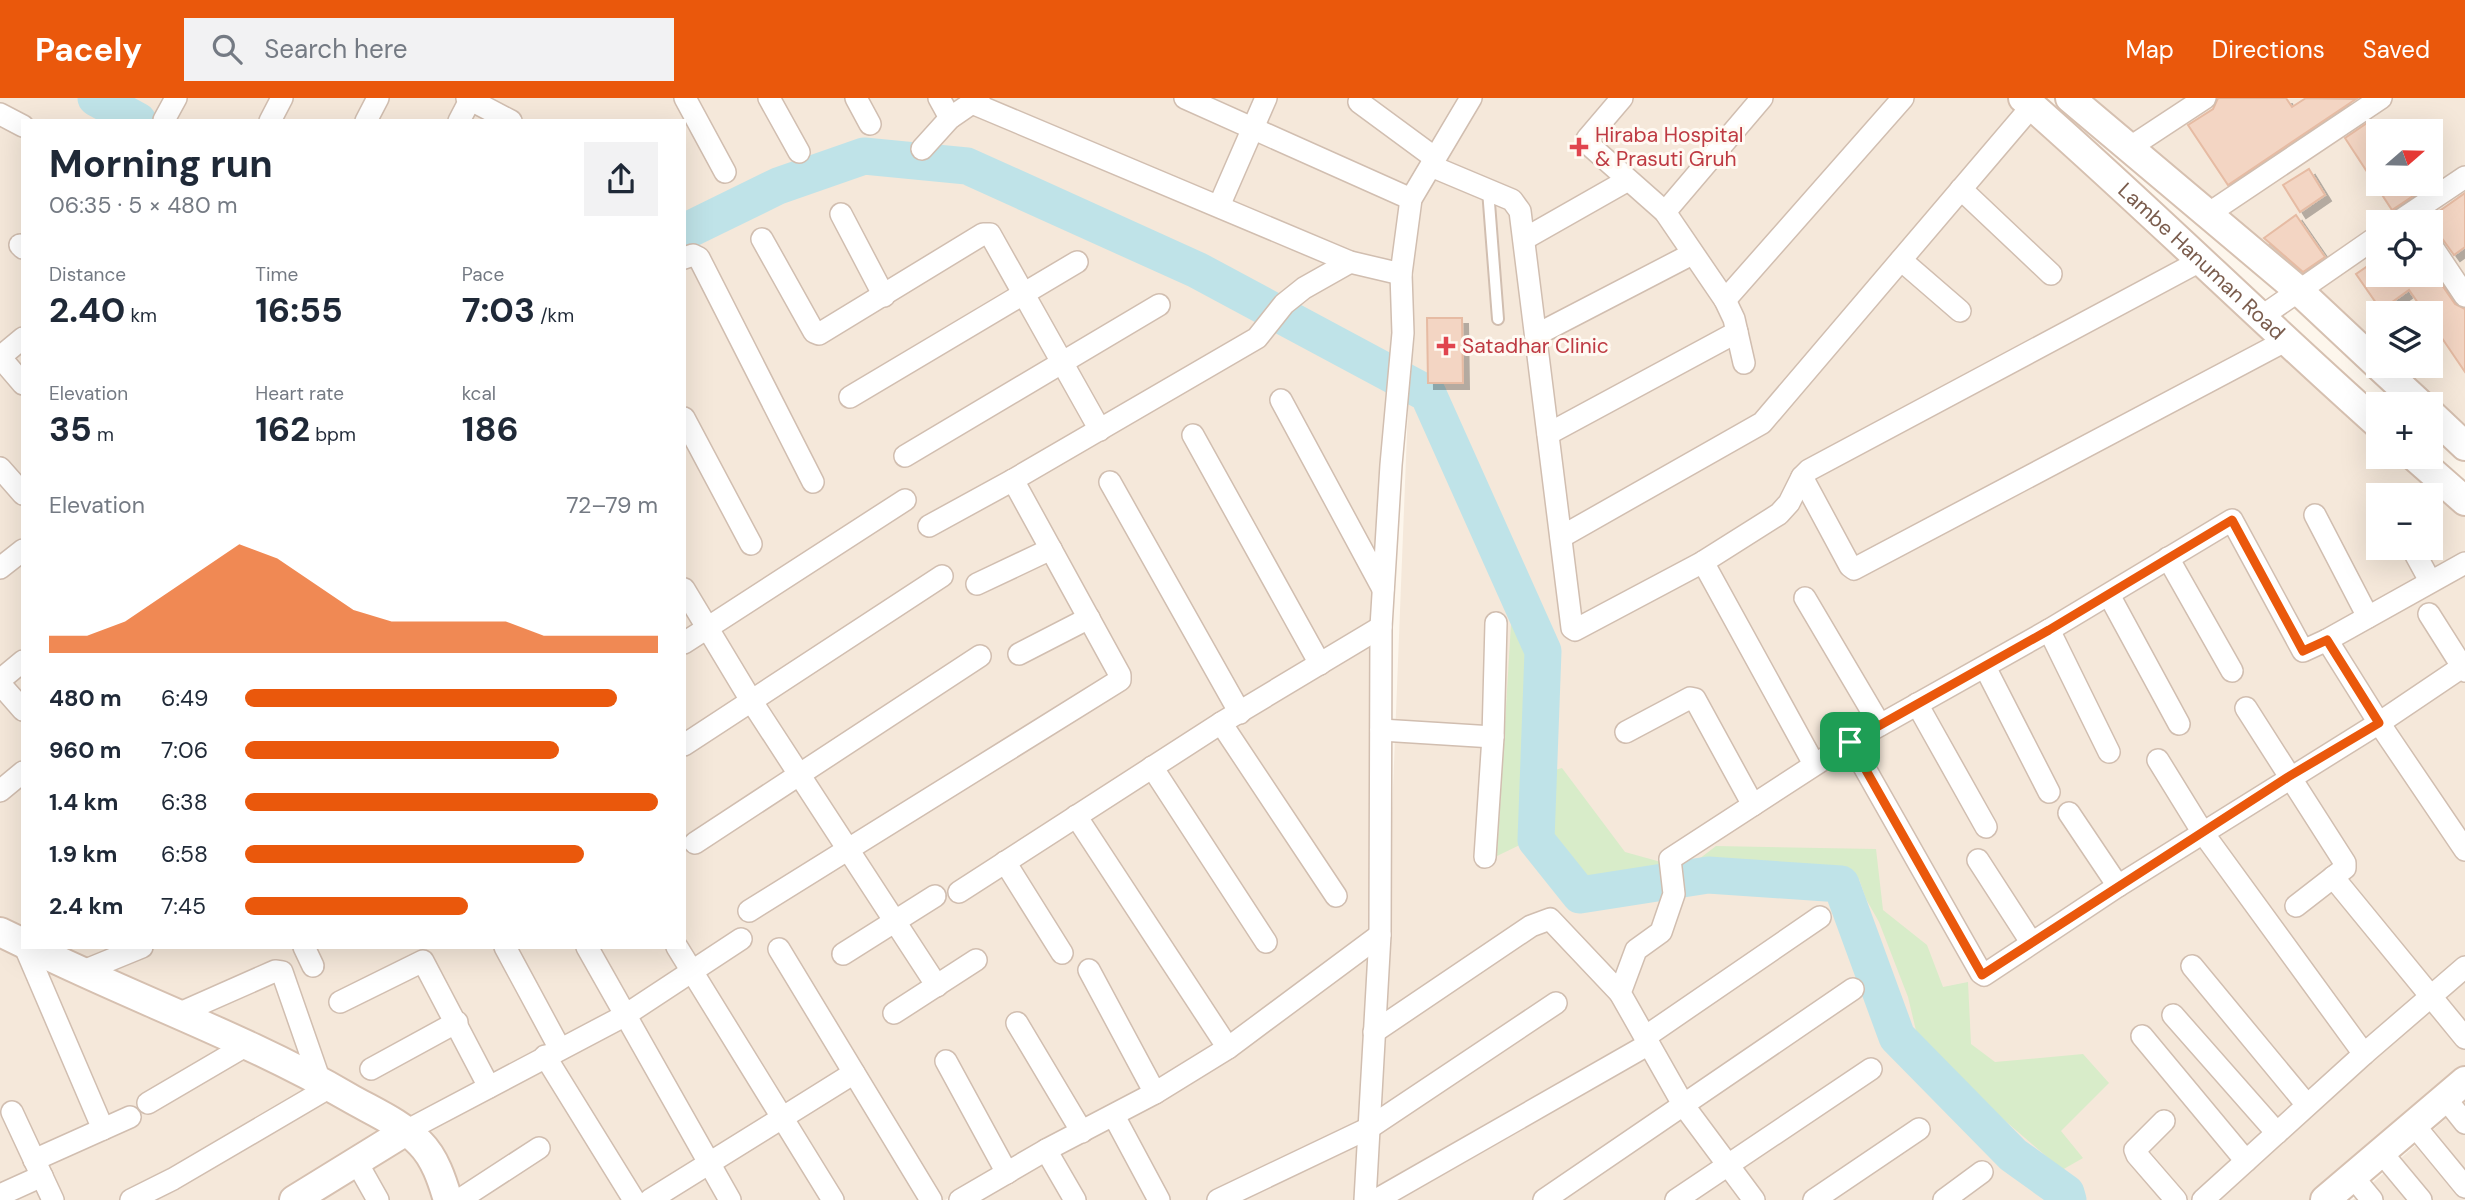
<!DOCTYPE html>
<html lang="en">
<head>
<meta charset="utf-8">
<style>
  body { margin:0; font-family:"DM Sans",sans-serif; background:#f2f2f3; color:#1f2937; height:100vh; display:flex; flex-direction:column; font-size:26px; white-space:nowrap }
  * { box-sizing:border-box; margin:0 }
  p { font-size:23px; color:#747a83 }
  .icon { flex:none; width:38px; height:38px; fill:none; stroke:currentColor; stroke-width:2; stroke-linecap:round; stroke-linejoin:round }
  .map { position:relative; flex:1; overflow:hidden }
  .details { position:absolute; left:21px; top:21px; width:665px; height:830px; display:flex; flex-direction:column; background:#fff; border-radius:0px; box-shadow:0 7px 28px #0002 }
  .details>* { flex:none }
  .needle { width:46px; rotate:70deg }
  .controls { position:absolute; left:2366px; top:21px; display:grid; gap:14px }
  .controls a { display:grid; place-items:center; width:77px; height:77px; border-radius:0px; background:#fff; box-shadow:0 7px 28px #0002; font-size:35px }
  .pin { position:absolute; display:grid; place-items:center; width:60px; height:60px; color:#fff; margin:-30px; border-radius:14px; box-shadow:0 4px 10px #0006 }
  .round { display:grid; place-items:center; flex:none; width:74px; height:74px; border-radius:0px; background:#f2f2f3 }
  .headline { display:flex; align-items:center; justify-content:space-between; height:119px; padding:0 28px }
  h1 { font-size:38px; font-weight:700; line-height:52px }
  .metrics { display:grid; grid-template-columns:repeat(3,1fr); gap:10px; height:119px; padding:7px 28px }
  .metrics div { display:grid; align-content:center }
  .metrics b { font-size:35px; font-weight:700 }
  .metrics small { font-size:19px; font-weight:400 }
  .metrics p { font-size:19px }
  .chart { height:196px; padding:14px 28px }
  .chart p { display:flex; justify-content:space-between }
  .chart svg { width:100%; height:126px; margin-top:7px; fill:#ea580c; opacity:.7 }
  ul { padding:0 28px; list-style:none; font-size:23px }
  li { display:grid; grid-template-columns:112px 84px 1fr; align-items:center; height:52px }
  li i { height:18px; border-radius:9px; background:#ea580c }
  header { display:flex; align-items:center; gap:42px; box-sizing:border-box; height:98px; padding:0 35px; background:#ea580c; color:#fff }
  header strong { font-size:33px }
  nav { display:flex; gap:38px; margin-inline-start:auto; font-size:24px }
  .search { width:490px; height:63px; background:#f2f2f3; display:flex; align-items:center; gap:18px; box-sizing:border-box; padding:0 24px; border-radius:0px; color:#747a83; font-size:26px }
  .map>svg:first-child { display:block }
</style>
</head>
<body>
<header>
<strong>Pacely</strong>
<div class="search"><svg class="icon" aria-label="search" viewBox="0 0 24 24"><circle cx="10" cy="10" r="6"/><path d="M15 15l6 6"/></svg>Search here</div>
<nav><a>Map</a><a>Directions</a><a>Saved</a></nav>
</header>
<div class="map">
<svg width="2465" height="1102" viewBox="0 0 2465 1102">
  <defs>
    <filter id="shadow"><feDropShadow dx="6" dy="6" stdDeviation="0" flood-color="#0004"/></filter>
  </defs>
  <rect width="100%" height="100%" fill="#fdf6ec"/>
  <g fill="#f5e8da" fill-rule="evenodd">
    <polygon points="0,0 1466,0 1410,97 1372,834 1232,941 945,1102 451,1102 426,1045 41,849 684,849 684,23 23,23 23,840 0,828"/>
    <path d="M 1477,0 L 2011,0 L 2378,333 L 2378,359 L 2406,359 L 2465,413 L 2465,973 L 2314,1102 L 971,1102 L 1387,843 L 1411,233 L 1406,177 L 1417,101 ZM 2378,397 L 2431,397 L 2431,450 L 2378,450 Z"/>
    <path d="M 2086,0 L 2465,0 L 2465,334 L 2393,268 L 2431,268 L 2431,215 L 2378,215 L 2378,254 ZM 2378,33 L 2431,33 L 2431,86 L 2378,86 ZM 2378,124 L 2431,124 L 2431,177 L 2378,177 Z"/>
    <polygon points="0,841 396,1032 286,1102 0,1102"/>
    <polygon points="2465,1004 2465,1102 2353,1102"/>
    <polygon points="405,1035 446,1102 300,1102"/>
  </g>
  <g fill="#d8ecc9">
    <polygon points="1511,526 1533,531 1532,741 1497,758"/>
    <polygon points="1562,670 1625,754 1686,771 1716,748 1876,751 1883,812 1927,847 1943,889 1968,884 1971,946 1995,964 2083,956 2109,985 2061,1033 2083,1060 2062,1072 1943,969 1918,941 1908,899 1879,824 1866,801 1859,781 1788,770 1701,777 1641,788 1579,779 1548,734 1544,675"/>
  </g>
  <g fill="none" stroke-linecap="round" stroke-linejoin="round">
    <g stroke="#bfe3e8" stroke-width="37">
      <polyline points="96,0 138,23"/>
      <polyline points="684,134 778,88 864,58 967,68 1197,172 1428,296 1543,553 1536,742 1580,797 1708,777 1841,786 1897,939 2013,1057 2066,1095 2068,1102"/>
    </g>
  </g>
  <g fill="#f3d5c3" stroke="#e6bba3" stroke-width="2" filter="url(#shadow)">
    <polygon points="2218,0 2286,0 2292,9 2306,0 2356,1 2228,87 2188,27 2213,11"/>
    <polygon points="2370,23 2378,35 2378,86 2413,86 2419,94 2392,112 2345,40"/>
    <polygon points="2309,71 2325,97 2300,114 2283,87"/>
    <polygon points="2465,95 2465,149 2454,157 2441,139 2431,134 2431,119"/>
    <polygon points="2296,117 2325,159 2303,174 2264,140"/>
    <polygon points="2378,161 2378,177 2435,177 2455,206 2465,211 2465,274 2431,224 2431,215 2425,215 2409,192 2381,212 2356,176"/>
    <polygon points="1427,220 1462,220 1463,285 1428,285"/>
  </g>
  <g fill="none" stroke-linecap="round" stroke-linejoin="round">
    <defs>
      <polyline id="lane" points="1488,92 1498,221"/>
      <g id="street">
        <polyline points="467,0 511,23"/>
        <polyline points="685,0 725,74"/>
        <polyline points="769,0 799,54"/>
        <polyline points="856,0 870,26"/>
        <polyline points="939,0 950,20"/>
        <polyline points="1185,0 1411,101"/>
        <polyline points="1622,0 1587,41 1587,45 1665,114 1725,202 1734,221 1744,265"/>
        <polyline points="1359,4 1435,60"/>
        <polyline points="972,5 1350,164 1401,176"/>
        <polyline points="0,16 23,28"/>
        <polyline points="164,22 176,0"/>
        <polyline points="270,23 282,0"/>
        <polyline points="366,23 378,0"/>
        <polyline points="459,23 470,2"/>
        <polyline points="2129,50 2205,0"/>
        <polyline points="922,51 950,20 979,0"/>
        <polyline points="1431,68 1512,102 1520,113 1572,530 1575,532 1703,464 1779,416 1789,405 1802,379 1809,372 2202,162"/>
        <polyline points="1961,91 2051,176"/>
        <polyline points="1219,108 1266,0"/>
        <polyline points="1665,114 1762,0"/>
        <polyline points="841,116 884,198"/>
        <polyline points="2208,116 2381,0"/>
        <polyline points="2398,124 2465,79"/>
        <polyline points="762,141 814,234 819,236 983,136 990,136 1100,332"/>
        <polyline points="1524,141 1628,82"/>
        <polyline points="20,147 23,150"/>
        <polyline points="2431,147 2465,198"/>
        <polyline points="684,160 693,157 699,160 813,384"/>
        <polyline points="1901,162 1960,213"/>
        <polyline points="1725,202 1903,0"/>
        <polyline points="2261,219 2378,138"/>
        <polyline points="1536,237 1692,156"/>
        <polyline points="0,259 23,286"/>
        <polyline points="0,259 23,240"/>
        <polyline points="850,299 1077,164"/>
        <polyline points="1281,302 1383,491"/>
        <polyline points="684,320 751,446"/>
        <polyline points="1548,336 1737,234"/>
        <polyline points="1193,337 1320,566"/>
        <polyline points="905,358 1159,207"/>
        <polyline points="0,370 23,396"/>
        <polyline points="1802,379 1850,468 1854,471 2285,243"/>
        <polyline points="1110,384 1240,615"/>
        <polyline points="2315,417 2368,519"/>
        <polyline points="929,428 1013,382 1257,240 1284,206 1304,190 1350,164"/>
        <polyline points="1561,439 1762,325 2032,8"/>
        <polyline points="2412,450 2430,483"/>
        <polyline points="2168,460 2232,573"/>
        <polyline points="1703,464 1814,666"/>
        <polyline points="0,470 23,452"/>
        <polyline points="977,486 1051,451"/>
        <polyline points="684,491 752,604 937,888"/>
        <polyline points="2109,497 2179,626"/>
        <polyline points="1805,500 1880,627"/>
        <polyline points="2429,516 2465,573"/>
        <polyline points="2049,532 2109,654"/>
        <polyline points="2327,542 2379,625 2465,752"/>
        <polyline points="684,545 905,402"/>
        <polyline points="1019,556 1089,520"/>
        <polyline points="1985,569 2049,694"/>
        <polyline points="0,582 23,563"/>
        <polyline points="0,586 23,612"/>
        <polyline points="1917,606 1986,729"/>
        <polyline points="2246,610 2345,765 2345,770 2296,808"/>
        <polyline points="1221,625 1336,798"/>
        <polyline points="1381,632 1493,639"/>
        <polyline points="1626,634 1690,600 1695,601 1753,707"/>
        <polyline points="1850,644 1981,875 1984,877 2118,788 2379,625 2465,567"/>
        <polyline points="684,647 942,478"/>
        <polyline points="2158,662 2203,735 2364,956"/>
        <polyline points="1152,669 1266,844"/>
        <polyline points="0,693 23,674"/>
        <polyline points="2069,715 2118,788"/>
        <polyline points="1076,718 1228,950"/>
        <polyline points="695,745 980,558"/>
        <polyline points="1485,759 1493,639 1496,525"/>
        <polyline points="1978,762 2031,844"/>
        <polyline points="1005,764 1062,855"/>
        <polyline points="2333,779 2465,940"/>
        <polyline points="959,794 1221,625 1381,529"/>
        <polyline points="749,813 1120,582 1120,577 1013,382"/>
        <polyline points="25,849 103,1031"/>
        <polyline points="304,849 313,868"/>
        <polyline points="505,849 560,951"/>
        <polyline points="587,849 730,1102"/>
        <polyline points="677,849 833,1102"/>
        <polyline points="779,851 931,1102"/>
        <polyline points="843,856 935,798"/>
        <polyline points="2192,868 2307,1007"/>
        <polyline points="1089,872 1155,995"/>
        <polyline points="81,874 142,849"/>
        <polyline points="340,904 423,863 489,989"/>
        <polyline points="180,915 275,873 282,874 320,983"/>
        <polyline points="894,915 976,862"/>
        <polyline points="2173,917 2277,1035"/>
        <polyline points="1017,925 1082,1034"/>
        <polyline points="1374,934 1531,828 1550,821 1620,895"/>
        <polyline points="2142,938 2246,1063"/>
        <polyline points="1645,939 1820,819"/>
        <polyline points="545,958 634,1102"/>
        <polyline points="946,963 1007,1075"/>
        <polyline points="371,971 457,924"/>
        <polyline points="2445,1000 2465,1025"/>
        <polyline points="148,1005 247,947"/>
        <polyline points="12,1014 53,1102"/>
        <polyline points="1114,1018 1159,1102"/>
        <polyline points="2164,1023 2135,1052 2137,1057 2176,1102"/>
        <polyline points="2414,1027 2465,1089"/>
        <polyline points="406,1033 624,918 741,841"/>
        <polyline points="1046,1052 1075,1102"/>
        <polyline points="2381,1054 2421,1102"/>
        <polyline points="34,1062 130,1019"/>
        <polyline points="356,1063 378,1102"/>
        <polyline points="2353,1079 2372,1102"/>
        <polyline points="0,1097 42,1078"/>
        <polyline points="131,1102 173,1081 330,989"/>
        <polyline points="459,1102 539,1050"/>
        <polyline points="650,1102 854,975"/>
        <polyline points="960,1102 1046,1052 1155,995 1228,950 1380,837"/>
        <polyline points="1218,1102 1369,1030 1556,905"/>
        <polyline points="1365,1102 1380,837 1381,529 1391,367 1403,235 1401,176 1411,101 1471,0"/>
        <polyline points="1376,1102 1649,946"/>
        <polyline points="1544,1102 1853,891"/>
        <polyline points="1676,1102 1871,971"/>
        <polyline points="1754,1102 1684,1008 1620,895 1636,852 1661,834 1674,796 1670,761 1850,644 2049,532 2232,422 2303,553 2327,542 2465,465"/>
        <polyline points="1814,1102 1919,1031"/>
        <polyline points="1944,1102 1982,1074"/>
        <polyline points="2203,1102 2364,956 2465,869"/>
      </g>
      <g id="secondary">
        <path id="s1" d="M 2023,0 C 2144,106 2258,219 2378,326"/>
        <polyline points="2070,0 2298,192 2378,267"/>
        <polyline points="2379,268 2420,306"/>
        <polyline points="2431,316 2465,348"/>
        <polyline points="2415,359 2465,403"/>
        <polyline points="0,834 23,845"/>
        <path d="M 30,849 C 135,901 246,940 348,999 C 372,1013 401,1025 420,1045 C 435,1060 442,1082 448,1102"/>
        <polyline points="294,1102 406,1033"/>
        <polyline points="2325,1102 2465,983"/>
      </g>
    </defs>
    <use href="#lane" stroke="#d1beb0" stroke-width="14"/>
    <use href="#street" stroke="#d1beb0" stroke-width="24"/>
    <use href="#secondary" stroke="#d6c0b0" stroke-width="32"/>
    <use href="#lane" stroke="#fff" stroke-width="10"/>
    <use href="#street" stroke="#fff" stroke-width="21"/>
    <use href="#secondary" stroke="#fff" stroke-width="28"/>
  </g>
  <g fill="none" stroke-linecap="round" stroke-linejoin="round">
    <defs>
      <polygon id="route" points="2232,422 2303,553 2327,542 2379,625 2288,679 1982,877 1850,644 2049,532"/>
    </defs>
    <use href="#route" stroke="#fff" stroke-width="14"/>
    <use href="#route" stroke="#ea580c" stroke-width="9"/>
  </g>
  <g fill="#e0444e" stroke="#fffaf3" stroke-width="2.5">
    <path d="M1575.5 38.5h7v7h7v7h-7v7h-7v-7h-7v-7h7z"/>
    <path d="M1442.5 237.5h7v7h7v7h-7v7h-7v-7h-7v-7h7z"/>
  </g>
  <g text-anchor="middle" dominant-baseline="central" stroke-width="6" stroke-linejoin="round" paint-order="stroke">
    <g font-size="21" fill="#be3a42" stroke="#fffaf3" text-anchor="start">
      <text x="1595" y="37">Hiraba Hospital<tspan x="1595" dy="24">&amp; Prasuti Gruh</tspan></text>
      <text x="1462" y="248">Satadhar Clinic</text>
    </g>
    <g font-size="21" fill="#7a5c4d" stroke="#fffaf3">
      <text stroke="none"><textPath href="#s1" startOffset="242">Lambe Hanuman Road</textPath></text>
    </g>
  </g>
</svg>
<div class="controls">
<a><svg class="needle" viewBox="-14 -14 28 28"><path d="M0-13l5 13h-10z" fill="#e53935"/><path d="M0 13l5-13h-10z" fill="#747a83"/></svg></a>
<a><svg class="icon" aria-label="locate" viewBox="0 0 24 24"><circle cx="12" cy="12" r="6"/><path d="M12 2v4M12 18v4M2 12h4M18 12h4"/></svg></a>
<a><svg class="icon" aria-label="layers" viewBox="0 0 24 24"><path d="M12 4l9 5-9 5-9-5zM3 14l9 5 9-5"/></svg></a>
<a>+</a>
<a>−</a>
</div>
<div class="pin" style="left:1850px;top:644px;background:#1e9e55"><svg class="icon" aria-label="arrive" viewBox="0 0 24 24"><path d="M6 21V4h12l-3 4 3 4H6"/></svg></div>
<section class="details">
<div class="headline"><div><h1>Morning run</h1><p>06:35 · 5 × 480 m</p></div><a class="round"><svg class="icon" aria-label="share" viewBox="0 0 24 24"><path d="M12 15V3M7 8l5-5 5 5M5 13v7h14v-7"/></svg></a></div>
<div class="metrics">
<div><p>Distance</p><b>2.40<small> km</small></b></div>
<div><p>Time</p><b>16:55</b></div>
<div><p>Pace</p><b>7:03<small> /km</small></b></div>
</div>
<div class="metrics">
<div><p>Elevation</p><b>35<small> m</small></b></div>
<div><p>Heart rate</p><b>162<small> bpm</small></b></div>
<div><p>kcal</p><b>186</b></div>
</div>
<div class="chart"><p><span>Elevation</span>72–79 m</p>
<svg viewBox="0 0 160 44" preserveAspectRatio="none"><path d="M0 44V38L10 38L20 33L30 24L40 15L50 6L60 11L70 20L80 29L90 33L100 33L110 33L120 33L130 38L140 38L150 38L160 38V44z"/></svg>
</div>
<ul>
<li><b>480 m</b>6:49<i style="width:90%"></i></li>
<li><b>960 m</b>7:06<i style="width:76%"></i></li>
<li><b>1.4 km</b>6:38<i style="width:100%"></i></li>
<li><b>1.9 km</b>6:58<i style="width:82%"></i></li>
<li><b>2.4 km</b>7:45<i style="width:54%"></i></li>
</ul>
</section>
</div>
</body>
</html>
